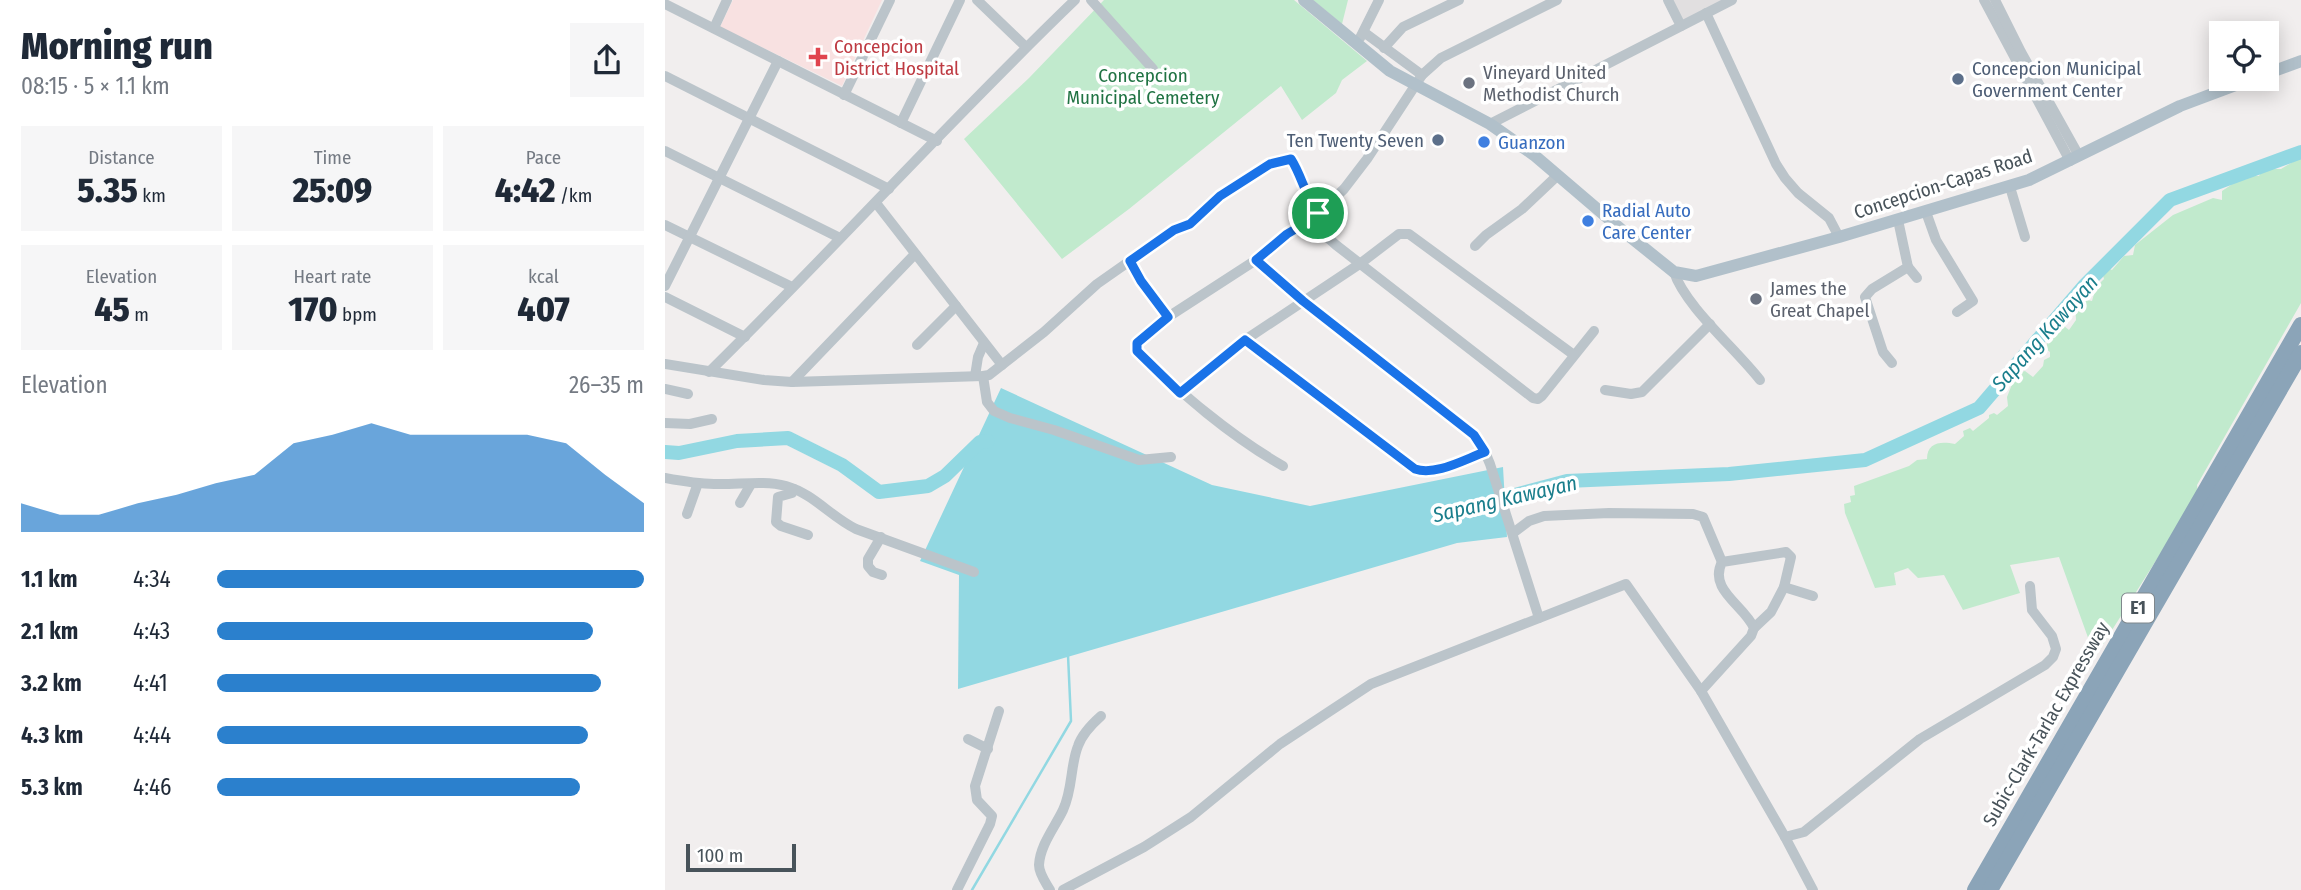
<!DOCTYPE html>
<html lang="en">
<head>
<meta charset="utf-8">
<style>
  body { margin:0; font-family:"Fira Sans Condensed",sans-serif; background:#f6f6f7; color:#1f2937; height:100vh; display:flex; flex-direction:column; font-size:26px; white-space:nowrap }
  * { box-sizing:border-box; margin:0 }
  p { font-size:23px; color:#747a83 }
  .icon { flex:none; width:38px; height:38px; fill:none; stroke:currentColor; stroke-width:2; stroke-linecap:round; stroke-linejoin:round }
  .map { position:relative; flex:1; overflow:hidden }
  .drawer { display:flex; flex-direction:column; background:#fff; width:665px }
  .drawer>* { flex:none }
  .controls { position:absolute; left:1544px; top:21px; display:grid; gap:14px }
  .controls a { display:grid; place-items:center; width:70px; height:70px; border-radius:0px; background:#fff; box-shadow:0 4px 18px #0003; font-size:35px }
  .scale { position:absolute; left:21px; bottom:18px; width:110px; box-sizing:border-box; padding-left:7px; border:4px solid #48535a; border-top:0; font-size:19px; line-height:24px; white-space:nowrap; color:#48535a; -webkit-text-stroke:5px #fff; paint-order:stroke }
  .pin { position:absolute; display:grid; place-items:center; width:60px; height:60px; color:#fff; margin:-30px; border:4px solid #fff; border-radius:50%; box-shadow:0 2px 7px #0007 }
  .round { display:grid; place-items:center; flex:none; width:74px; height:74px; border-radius:0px; background:#f6f6f7 }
  .overview { display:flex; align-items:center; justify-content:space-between; height:119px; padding:0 21px }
  h1 { font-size:38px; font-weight:800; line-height:52px }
  .figures { display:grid; grid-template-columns:repeat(3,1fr); gap:10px; height:119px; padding:7px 21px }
  .figures div { display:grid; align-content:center; border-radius:0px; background:#f6f6f7; text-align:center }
  .figures b { font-size:35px; font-weight:800 }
  .figures small { font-size:19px; font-weight:400 }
  .figures p { font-size:19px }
  .chart { height:196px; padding:14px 21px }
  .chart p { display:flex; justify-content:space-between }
  .chart svg { width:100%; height:126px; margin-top:7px; fill:#2b80cd; opacity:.7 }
  ul { padding:0 21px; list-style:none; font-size:23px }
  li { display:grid; grid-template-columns:112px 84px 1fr; align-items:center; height:52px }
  li i { height:18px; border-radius:9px; background:#2b80cd }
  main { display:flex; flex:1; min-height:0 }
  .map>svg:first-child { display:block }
</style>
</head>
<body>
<main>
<section class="drawer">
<div class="overview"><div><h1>Morning run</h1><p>08:15 · 5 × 1.1 km</p></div><a class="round"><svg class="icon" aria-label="share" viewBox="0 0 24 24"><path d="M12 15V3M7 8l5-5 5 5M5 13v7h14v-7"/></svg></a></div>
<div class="figures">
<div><p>Distance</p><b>5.35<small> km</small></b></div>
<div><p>Time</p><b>25:09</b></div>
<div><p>Pace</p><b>4:42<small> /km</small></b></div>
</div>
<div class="figures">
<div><p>Elevation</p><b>45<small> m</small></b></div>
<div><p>Heart rate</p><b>170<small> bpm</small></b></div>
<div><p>kcal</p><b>407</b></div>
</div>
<div class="chart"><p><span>Elevation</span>26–35 m</p>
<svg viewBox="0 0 160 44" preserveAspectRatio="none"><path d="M0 44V34L10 38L20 38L30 34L40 31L50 27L60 24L70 13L80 10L90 6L100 10L110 10L120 10L130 10L140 13L150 24L160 34V44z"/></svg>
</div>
<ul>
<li><b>1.1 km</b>4:34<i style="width:100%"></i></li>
<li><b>2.1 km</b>4:43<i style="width:88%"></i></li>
<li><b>3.2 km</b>4:41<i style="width:90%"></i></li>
<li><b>4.3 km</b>4:44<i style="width:87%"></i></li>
<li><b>5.3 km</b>4:46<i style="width:85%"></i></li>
</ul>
</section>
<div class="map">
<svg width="1636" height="890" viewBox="0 0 1636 890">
  <rect width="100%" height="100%" fill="#f1eeee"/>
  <polygon fill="#e1dfe0" points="1005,0 1060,0 1016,22"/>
  <polygon fill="#f8e1e1" points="68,0 217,0 177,86 55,27"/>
  <g fill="#c1eacd">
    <polygon points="439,0 629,0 702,61 677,80 671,93 637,120 616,86 464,209 397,259 299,139 364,78"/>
    <polygon points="648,0 683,0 677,24"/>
    <path d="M 1636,157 L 1636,303 L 1532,485 L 1533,494 L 1430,657 L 1394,557 L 1345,565 L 1355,593 L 1298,610 L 1279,575 L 1253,578 L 1243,568 L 1229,573 L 1231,585 L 1210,588 L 1180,513 L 1179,504 L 1186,502 L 1185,496 L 1190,495 L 1189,486 L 1244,466 L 1252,460 L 1262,459 C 1262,442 1276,441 1290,444 L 1299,436 L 1298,431 L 1305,428 L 1308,431 L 1324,418 L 1324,415 L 1329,413 L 1332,415 L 1343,406 L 1342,397 L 1351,374 L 1360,371 L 1368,377 L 1378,366 L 1379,360 L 1385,357 L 1385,352 L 1381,349 L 1384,336 L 1391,337 L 1391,330 L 1399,326 L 1404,330 L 1411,320 L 1410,301 L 1413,298 L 1427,301 L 1431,287 L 1439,279 L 1437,272 L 1442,268 L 1447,270 L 1459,256 L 1468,255 L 1470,245 L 1508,215 L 1548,198 L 1557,200 L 1557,191 L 1572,181 L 1582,179 L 1583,175 L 1587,174 L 1589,176 L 1594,176 L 1598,169 L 1616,169 Z"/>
  </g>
  <polygon fill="#92d8e2" points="336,388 547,485 645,506 838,467 842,537 792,543 293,689 294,575 255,561"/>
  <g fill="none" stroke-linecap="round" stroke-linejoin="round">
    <polyline stroke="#92d8e2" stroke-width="2.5" points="307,890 406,721 403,655"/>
    <g stroke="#92d8e2" stroke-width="14">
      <polyline points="0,452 14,453 72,441 123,438 177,465 214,492 263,486 280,476 315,442 323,441"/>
      <polyline points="824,502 902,481 1064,474 1200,460 1314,408 1419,286 1505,200 1636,152"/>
    </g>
    <g stroke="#bbc4ca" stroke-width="10">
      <polyline points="312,0 361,47"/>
      <polyline points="426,0 488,69"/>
      <polyline points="1003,0 1016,26"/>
      <polyline points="1319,0 1405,161"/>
      <polyline points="1330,0 1356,52 1414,156"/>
      <polyline points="0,4 272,141"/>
      <polyline points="1041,13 1111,164 1120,178 1133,193 1164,218 1174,237"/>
      <polyline points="49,28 62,0"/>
      <polyline points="700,33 757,75"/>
      <polyline points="695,38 714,0"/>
      <polyline points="719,48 738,27 794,0"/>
      <polyline points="0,76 224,189"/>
      <polyline points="179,95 225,0"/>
      <polyline points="236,123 295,0"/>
      <polyline points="825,124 1067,0"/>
      <polyline points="0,151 175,238"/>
      <polyline points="1345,187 1360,237"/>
      <polyline points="211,203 337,365"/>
      <polyline points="1261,212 1271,240 1308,301 1292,312"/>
      <polyline points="644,221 671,245 868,398 873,399 877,396 929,331"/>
      <polyline points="0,225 127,287"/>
      <polyline points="810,246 821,235 857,209 893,175"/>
      <polyline points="591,260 638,301 809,435 820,452 825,464 874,618"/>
      <polyline points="465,261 476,281 503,317"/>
      <polyline points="1243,267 1252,278"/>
      <path d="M 1009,272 C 1020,306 1071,349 1095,380"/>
      <polyline points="0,286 113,61"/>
      <polyline points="0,297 80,337"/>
      <path d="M 580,340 L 750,469 C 771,476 800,459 820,452"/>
      <polyline points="252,345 291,306"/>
      <polyline points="1227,363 1218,352 1200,297 1207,289 1243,267 1233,220"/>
      <path d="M 0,364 L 99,380 L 127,382 L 318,376 L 324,375 L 379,332 L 432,284 L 509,230 L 525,224 L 555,196 L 605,164 L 626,159 C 637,176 641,196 653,213"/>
      <path d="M 44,372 C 168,250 285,120 410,0"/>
      <polyline points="310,376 313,357 319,343"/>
      <polyline points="318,376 322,402 329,411 345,418 389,430 474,460 506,457"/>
      <polyline points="127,382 250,254"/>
      <polyline points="0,389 23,394"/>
      <polyline points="940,390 966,394 977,392 1045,324"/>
      <polyline points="515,393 580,340 696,263 734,234 744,234 909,355"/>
      <polyline points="0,423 25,424 47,419"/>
      <path d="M 618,466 C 564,435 517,394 472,351 L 472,343 L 503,317 L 591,260 L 622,234 L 644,221 L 662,205 L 679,189 L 702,159 L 757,75 L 776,58 L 892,0"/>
      <path d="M 0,478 C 16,481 33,484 49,484 C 73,485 98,480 121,486 C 149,494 166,517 191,529 L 309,572"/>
      <polyline points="129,489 127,493 113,497 111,522 116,526 143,535"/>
      <polyline points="75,503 86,484"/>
      <polyline points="22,514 33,483"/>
      <polyline points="848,533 864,521 879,516 944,513 1028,514 1038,517 1057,562"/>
      <polyline points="216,537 203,559 203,566 208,572 217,575"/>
      <polyline points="1089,628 1106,612 1119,587"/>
      <path d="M 1036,691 L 1086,636 L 1089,628 C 1079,605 1043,590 1057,562 L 1121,552 L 1126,557 L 1119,587 L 1148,596"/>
      <polyline points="303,739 323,749"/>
      <polyline points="1120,837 1139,832 1255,739 1380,665 1388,657 1391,649 1387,636 1367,610 1365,586"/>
      <polyline points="292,890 325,824 327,816 312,800 310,786 334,711"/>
      <path d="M 385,890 C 381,883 374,874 374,865 C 375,845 390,827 398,810 C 408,789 405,766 413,746 C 417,734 427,724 436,716"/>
      <polyline points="398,890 479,847 526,817 615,744 706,684 961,584 1036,691 1120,837 1148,890"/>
    </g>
    <g stroke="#b1c0ca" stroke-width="12">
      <polyline points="639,0 725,71 825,124 869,155 958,231 1009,272 1031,276 1174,237 1364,180 1515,106 1587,79"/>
      <polyline points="1601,74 1636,61"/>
    </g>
    <g stroke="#8ba4b8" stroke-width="16">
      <polyline points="1310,890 1636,325"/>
      <polyline points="1325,890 1636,353"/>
    </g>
  </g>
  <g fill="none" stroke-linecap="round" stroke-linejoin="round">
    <defs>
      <path id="route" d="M 626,159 C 637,176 640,196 653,213 L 644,221 L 622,234 L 591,260 L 638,301 L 809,435 L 820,452 C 800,459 771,476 750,469 L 580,340 L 515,393 L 472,351 L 472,343 L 503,317 L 476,281 L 465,261 L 509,230 L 525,224 L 555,196 L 605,164 Z"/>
    </defs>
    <use href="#route" stroke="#fff" stroke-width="14"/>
    <use href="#route" stroke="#1a73e8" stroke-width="9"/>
  </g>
  <path fill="#e0444e" stroke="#fff" stroke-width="2.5" d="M149.5 46.5h7v7h7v7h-7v7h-7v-7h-7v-7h7z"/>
  <g fill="#5c6f8a" stroke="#fff" stroke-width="2.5">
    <circle cx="1293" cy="79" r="7"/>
    <circle cx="773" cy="140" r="7"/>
  </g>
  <g fill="#6b7280" stroke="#fff" stroke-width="2.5">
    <circle cx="804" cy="83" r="7"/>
    <circle cx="1091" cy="299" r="7"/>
  </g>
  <g fill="#3f7fe0" stroke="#fff" stroke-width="2.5">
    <circle cx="819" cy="142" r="7"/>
    <circle cx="923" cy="221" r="7"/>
  </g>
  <g text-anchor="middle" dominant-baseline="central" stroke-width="7" stroke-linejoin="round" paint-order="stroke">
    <rect fill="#fff" stroke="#7f878c" stroke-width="2" x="1457" y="593.5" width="32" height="29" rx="5"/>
    <g font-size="18" font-weight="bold" fill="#48535a">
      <text x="1473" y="608">E1</text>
    </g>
    <g font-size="19" fill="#be3a42" stroke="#fff" text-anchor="start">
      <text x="169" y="46">Concepcion<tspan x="169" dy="22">District Hospital</tspan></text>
    </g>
    <g font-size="19" fill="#4e5e75" stroke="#fff" text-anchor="start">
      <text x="1307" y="68">Concepcion Municipal<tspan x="1307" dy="22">Government Center</tspan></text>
      <text x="759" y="140" text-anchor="end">Ten Twenty Seven</text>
    </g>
    <g font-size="19" fill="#5b616d" stroke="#fff" text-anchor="start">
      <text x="818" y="72">Vineyard United<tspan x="818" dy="22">Methodist Church</tspan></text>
      <text x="1105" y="288">James the<tspan x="1105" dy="22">Great Chapel</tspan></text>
    </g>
    <g font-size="19" fill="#207343" stroke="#fff">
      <text x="478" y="75">Concepcion<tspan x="478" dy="22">Municipal Cemetery</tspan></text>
    </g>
    <g font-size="19" fill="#366cbe" stroke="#fff" text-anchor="start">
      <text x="833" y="142">Guanzon</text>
      <text x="937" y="210">Radial Auto<tspan x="937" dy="22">Care Center</tspan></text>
    </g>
    <g font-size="19" fill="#48535a" stroke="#fff">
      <text transform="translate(1278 184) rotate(-18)">Concepcion-Capas Road</text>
      <text transform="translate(1381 724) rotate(-60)">Subic-Clark-Tarlac Expressway</text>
    </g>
    <g font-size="21" font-style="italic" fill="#1a7e8c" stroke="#fff">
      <text transform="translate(1380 333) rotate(-48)">Sapang Kawayan</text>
      <text transform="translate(840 499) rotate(-13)">Sapang Kawayan</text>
    </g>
  </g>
</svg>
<div class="controls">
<a><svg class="icon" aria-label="locate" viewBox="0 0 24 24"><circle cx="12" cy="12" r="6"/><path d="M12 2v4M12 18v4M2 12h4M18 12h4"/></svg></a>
</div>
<div class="scale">100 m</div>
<div class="pin" style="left:653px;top:213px;background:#1e9e55"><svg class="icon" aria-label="arrive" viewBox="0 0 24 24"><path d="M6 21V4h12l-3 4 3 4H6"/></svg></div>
</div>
</main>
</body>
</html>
